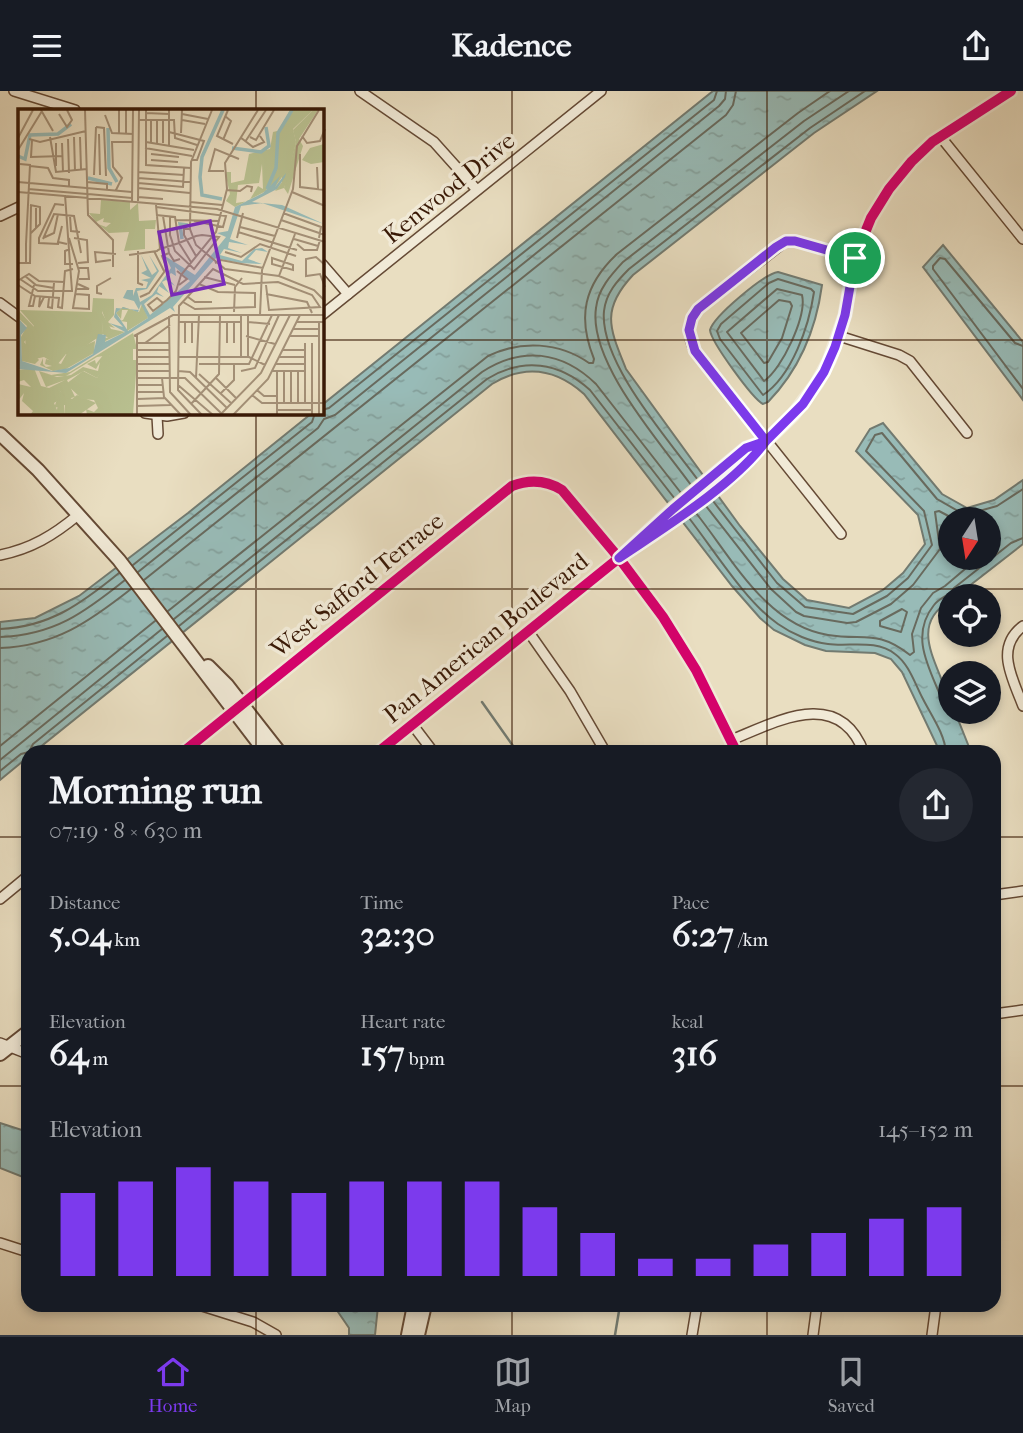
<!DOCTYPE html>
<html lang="en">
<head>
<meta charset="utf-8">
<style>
  body { margin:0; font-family:"IM FELL French Canon",serif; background:#242831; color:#f1f3f6; height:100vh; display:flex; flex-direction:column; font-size:26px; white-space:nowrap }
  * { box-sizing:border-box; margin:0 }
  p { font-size:23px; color:#9ea1a6 }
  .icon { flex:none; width:38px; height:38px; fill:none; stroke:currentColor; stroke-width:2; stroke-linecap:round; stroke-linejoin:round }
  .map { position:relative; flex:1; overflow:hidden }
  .side { position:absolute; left:21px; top:654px; width:980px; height:567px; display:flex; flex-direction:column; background:#171b24; border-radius:21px; box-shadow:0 4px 10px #0003 }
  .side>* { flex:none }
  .needle { width:46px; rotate:192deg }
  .controls { position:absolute; left:938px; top:416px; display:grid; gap:14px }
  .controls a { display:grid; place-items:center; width:63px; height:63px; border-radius:50%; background:#171b24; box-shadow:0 4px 10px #0003; font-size:35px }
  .pin { position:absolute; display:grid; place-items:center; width:60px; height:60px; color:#fff; margin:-30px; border:4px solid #fff; border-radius:50%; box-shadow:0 2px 7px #0007 }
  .round { display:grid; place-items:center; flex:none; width:74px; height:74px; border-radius:37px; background:#242831 }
  .summary { display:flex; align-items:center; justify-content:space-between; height:119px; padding:0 28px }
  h1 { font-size:38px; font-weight:800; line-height:52px }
  .metrics { display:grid; grid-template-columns:repeat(3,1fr); gap:10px; height:119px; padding:7px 28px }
  .metrics div { display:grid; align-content:center }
  .metrics b { font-size:35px; font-weight:800 }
  .metrics small { font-size:19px; font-weight:400 }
  .metrics p { font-size:19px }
  .chart { height:196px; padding:14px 28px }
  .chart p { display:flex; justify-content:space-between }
  .chart svg { width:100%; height:126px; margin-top:7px; stroke:#7c3aed; stroke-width:6 }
  header { display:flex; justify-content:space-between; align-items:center; height:91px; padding:0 28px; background:#171b24; font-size:32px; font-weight:800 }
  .menu { display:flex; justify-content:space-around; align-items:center; height:98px; border-top:2px solid #363941; background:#171b24; font-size:19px; color:#9ea1a6 }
  .menu a { display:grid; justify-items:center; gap:4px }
  .menu .selected { color:#7c3aed }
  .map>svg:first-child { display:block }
</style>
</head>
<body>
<header><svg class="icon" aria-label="menu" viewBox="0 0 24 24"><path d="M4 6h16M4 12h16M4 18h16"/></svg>Kadence<svg class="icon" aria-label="share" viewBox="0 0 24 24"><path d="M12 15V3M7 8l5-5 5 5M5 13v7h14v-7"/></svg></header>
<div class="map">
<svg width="1023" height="1244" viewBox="0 0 1023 1244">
  <defs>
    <pattern id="water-ripples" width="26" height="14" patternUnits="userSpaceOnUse" patternTransform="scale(1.75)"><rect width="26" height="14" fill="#98bbb7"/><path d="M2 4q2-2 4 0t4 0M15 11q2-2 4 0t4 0" fill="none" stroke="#84a09c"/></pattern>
  </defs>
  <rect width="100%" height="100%" fill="#e9dec1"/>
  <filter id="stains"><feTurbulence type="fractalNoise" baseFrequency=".00286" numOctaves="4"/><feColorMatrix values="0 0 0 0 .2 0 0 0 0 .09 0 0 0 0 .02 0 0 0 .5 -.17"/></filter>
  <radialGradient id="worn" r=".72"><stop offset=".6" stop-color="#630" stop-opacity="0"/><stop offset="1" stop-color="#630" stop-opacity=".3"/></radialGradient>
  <g fill="url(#water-ripples)" stroke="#727a70" stroke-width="2" fill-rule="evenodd">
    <path d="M 713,0 L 877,0 L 814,42 L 633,184 C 600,219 610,238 626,278 L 740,435 L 783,488 L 807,509 L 849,517 L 883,499 L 903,482 L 925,453 L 918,424 L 856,360 L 870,338 L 883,332 L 942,403 L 967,417 L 994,409 L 1023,389 L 1023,453 L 955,506 L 950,506 L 950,510 C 901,538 950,585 950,621 L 955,621 L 971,661 L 940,661 L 902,581 L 891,568 L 875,562 L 826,560 L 805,554 L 774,539 L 760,527 L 732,495 L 584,303 C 556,278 525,273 492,293 L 34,661 L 28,662 L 28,666 L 0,689 L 0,531 L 35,527 L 79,505 L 188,422 L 312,322 L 322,322 L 322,314 ZM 950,429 L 989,429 L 989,467 L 950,467 Z"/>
    <polygon points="943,154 1023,251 1023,309 923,176"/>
    <path d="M 778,181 L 822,194 C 816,239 800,278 768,311 L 763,313 C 753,308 711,251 710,239 C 714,225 764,183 778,181 Z"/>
    <polygon points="0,1032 28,1041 28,1088 0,1077"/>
    <polygon points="334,1215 378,1215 375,1244 349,1244 349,1237"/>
  </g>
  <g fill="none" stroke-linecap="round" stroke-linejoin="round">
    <g stroke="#686a5e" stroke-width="2">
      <path d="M 778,188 L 811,198 L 814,201 C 809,235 792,285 763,304 L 720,248 L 717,240 L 721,233 L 769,192 Z"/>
      <path d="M 777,198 L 802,204 C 807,225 782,278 764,290 L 727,241 Z"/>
      <polygon points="779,209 790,211 792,215 782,247 768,271 764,272 741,242"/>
      <polyline points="1023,255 1015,252 945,168 940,167 933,175 933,178 1023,298"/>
      <polyline points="322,319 329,317 714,9 717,0"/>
      <path d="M 698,389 C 668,348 599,271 604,220 C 606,202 617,190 629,178 L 810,37 L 865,0"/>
      <path d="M 691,394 C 660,351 588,271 596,217 C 598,198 611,184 623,171 L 804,30 L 849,0"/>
      <polyline points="713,410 777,492 805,516 853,523 887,505 908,487 932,454 924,420 866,360 875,344 882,342 937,408 965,424 997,415 1023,398"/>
      <polyline points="706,415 771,498 796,521 804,525 847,532 856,531 891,513 913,494 940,458 935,421 939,420 956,429"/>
      <path d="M 696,422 C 732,467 766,534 828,544 C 864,550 877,538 910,564 L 914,561 L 912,543 L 921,517 L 933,502 L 945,495 L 978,467"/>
      <path d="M 689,427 C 714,459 746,511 778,533 C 792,543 811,551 828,553 C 849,556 876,548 895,563 C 909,573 915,593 923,608 C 931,624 945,643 946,662"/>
      <polyline points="133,474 312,331 315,322"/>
      <polyline points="138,481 318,337 324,328 335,324 719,15 725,8 726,0"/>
      <polyline points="144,489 726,24 733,14 736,0"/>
      <polygon points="902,518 907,521 901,541 880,535 880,530"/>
      <path d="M 168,520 L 488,265 C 521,249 559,251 589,272 L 593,272 L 594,268 C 577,226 584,194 617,163 L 798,22 L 830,0"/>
      <path d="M 174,528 L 482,281 C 522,255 562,260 596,293 L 681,402"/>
      <path d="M 179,535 L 487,288 C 523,266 559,271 590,299 L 675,408"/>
      <path d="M 0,538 C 50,536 82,512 119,482"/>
      <path d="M 0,546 C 54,544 84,522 125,489"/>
      <path d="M 0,557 C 55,555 89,531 131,498"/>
      <path d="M 950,610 L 941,606 C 928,575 910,544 934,514 C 940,506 950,505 954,497 L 1011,452 L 1023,447"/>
      <polyline points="0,655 155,530"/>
      <polyline points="0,669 162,538"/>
      <polyline points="0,680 21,663 29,661 33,653 167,545"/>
    </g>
    <g stroke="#727a70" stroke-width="2.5">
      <polyline points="482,611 518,662"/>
      <polyline points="615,1244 620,1214"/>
    </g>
    <defs>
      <g id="minor">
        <polyline points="14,0 75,19"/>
        <polyline points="360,0 434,51 477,99"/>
        <polyline points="940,45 1023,148"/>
        <polyline points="0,125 19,116"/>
        <polyline points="322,173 348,203"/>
        <polyline points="0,212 19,226"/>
        <polyline points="322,224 601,0"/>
        <polyline points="839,245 899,264 910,270 967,342"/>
        <polyline points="145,322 167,325 184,322"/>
        <polyline points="157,325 158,343"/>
        <path d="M 841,443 L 695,260 C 687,245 688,231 698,218 L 786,150 L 795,150 L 855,167"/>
        <path d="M 644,450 C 683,424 738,389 765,351"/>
        <path d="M 0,464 C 31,458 54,444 78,424"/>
        <path d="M 1023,535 C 994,557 1013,588 1023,615"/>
        <polyline points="528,540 570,600 606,662"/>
        <polyline points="412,633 434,662"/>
        <path d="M 731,649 C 776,631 839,595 864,662"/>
        <path d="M 182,662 L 512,395 C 530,388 546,389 562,399 L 619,467 L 663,526 L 696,579 L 737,662"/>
        <polyline points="377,662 619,467 672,418 746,357 766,350 793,324 817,292 829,270 845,224 852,180 860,154 871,127 889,98 912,70 932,51 1011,0"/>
        <polyline points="994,804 1023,800"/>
        <polyline points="0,808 28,785"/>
        <polyline points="994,923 1023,919"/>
        <polyline points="0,952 28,963"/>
        <polyline points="0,1152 28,1161"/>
        <polyline points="199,1214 253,1231 276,1244"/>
        <polyline points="692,1244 697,1214"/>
        <polyline points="813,1244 817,1214"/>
        <polyline points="932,1244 936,1214"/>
      </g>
      <g id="tertiary">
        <polyline points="0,343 38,379 119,469 266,662"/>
        <polyline points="208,575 227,594 280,662"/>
        <polyline points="0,963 28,941"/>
        <polyline points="408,1244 414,1214"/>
        <polyline points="418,1244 425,1214"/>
      </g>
    </defs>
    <use href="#minor" stroke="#654a35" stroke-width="12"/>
    <use href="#tertiary" stroke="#654a35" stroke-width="16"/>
    <use href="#minor" stroke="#f1ead7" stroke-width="9"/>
    <use href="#tertiary" stroke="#f1ead7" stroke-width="12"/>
    <defs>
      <g id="cycleway">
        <path d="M 182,662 L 512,395 C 530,388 546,389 562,399 L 619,467 L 663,526 L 696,579 L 737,662"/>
        <polyline points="377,662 619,467 672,418 746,357 766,350 793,324 817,292 829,270 845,224 852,180 860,154 871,127 889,98 912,70 932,51 1011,0"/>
      </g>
    </defs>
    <use href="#cycleway" stroke="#f1ead7" stroke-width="15"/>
    <use href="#cycleway" stroke="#d6006c" stroke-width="10"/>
  </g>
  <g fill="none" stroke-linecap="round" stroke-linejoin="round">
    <defs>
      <path id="route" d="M 855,167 L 795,150 L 786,150 L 776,156 L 698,218 L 692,227 L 689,239 L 695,260 L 766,350 C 734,394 665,436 619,467 L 673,418 L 746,357 L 766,350 L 803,313 L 824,281 L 835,256 L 845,224 L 855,167"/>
    </defs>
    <use href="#route" stroke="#fff" stroke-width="14"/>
    <use href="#route" stroke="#7c3aed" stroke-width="9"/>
  </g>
  <path fill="none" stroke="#391906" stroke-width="2" stroke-opacity="0.55" d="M 256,0 L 256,19M 512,0 L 512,662M 767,0 L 767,662M 0,249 L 19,249M 322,249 L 1023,249M 256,322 L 256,662M 0,498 L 1023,498M 0,746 L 28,746M 994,746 L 1023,746M 0,995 L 28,995M 994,995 L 1023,995M 256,1214 L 256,1244M 512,1214 L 512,1244M 767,1214 L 767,1244"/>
  <g text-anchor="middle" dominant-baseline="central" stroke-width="7" stroke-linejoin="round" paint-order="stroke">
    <g font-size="24" fill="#391906" stroke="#f1ead7">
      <text transform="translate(449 97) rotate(-39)">Kenwood Drive</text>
      <text transform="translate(357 494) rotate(-39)">West Safford Terrace</text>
      <text transform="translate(486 547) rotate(-39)">Pan American Boulevard</text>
    </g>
  </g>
  <g transform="translate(18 18)">
    <rect width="306" height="306" fill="#e9dec1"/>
    <path d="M 306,35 L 306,53 L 293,55 L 284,51 L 292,39 ZM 42,282 L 54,290 L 59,286 L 78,294 L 61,306 L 46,306 L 47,296 L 36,299 Z" fill="#b9c191"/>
    <path d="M 295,1 L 300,1 L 281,30 L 285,37 L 270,85 L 266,79 L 278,33 L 275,21 ZM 259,22 L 257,60 L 248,82 L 217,98 L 208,92 L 212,85 L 207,63 L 213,63 L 213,74 L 226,71 L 231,45 L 252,40 L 255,23 ZM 244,55 L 245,80 L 240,77 L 231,92 L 218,94 L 220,76 L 241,74 ZM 83,91 L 112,93 L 112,101 L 120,94 L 121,112 L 138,111 L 137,120 L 127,120 L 127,140 L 106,142 L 111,123 L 91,124 L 80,115 L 88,118 L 93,114 L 85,113 L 86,109 L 78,113 L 71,104 L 82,105 ZM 75,189 L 96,190 L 96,206 L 90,213 L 97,219 L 90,217 L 84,202 L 85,225 L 56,245 L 48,245 L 39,256 L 26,248 L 17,250 L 8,240 L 7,228 L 16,217 L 2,201 L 74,203 ZM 124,195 L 130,209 L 109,222 L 109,213 L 102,212 L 105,211 L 110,201 L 104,201 L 103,210 L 98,204 L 105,198 L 121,203 ZM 115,224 L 119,240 L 115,240 L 115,251 L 119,251 L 115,306 L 69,306 L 68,300 L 76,303 L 80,299 L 76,291 L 64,290 L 48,275 L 65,262 L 79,269 L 92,246 L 79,248 L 48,267 L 35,267 L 19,261 L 33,266 L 52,263 Z" fill="#b9c191" fill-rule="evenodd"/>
    <path d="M 272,1 L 295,1 L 275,20 L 278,33 L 270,68 L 266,79 L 257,82 L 264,73 L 264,68 L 257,78 L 249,79 L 257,60 L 257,30 ZM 0,201 L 18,220 L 6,233 L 21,251 L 17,255 L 4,252 L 3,228 L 9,217 L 0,209 ZM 83,202 L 93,220 L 107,223 L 85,233 L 95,232 L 80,242 L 78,228 L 90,229 L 85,225 ZM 77,232 L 76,244 L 48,260 L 35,262 L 22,256 L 25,249 L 25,255 L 28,258 L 34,257 L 27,255 L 28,250 L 43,255 L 49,244 ZM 86,245 L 92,246 L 91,253 L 79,269 L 66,262 L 49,271 L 57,288 L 49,290 L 42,282 L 43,290 L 36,294 L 39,301 L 40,293 L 46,295 L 46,306 L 12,306 L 15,302 L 4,292 L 6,284 L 0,292 L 0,275 L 13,278 L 6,271 L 0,273 L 0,261 L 16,259 L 23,277 L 31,279 L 47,271 L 28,278 L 21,262 L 39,268 L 53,266 L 65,258 L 80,262 L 82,253 L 78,260 L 69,255 L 77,251 L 78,255 Z" fill="#b9c191"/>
    <path d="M 268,64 L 267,68 L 259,80 L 234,93 L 264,96 L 306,115 L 244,94 L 223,97 L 212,130 L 230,136 L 211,133 L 210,139 L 224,144 L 206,140 L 202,146 L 224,152 L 236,140 L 244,139 L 250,143 L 238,141 L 230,150 L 244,155 L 221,154 L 198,149 L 155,198 L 157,203 L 152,199 L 48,264 L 0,260 L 0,209 L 9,219 L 3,226 L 4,252 L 34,262 L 51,259 L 75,245 L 80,225 L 88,226 L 87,233 L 107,223 L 91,214 L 105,218 L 96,208 L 98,199 L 121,201 L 116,192 L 105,189 L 109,181 L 115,181 L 115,187 L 118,179 L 128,179 L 130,173 L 123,171 L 133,169 L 123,164 L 129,161 L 123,146 L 134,166 L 139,162 L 131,146 L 141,162 L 129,180 L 119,182 L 122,193 L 134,186 L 153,159 L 147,147 L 177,166 L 208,128 L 199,124 L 210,122 L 217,98 L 245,84 L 262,67 L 257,78 ZM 157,158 L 172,172 L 132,206 L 126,195 L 138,185 L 146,188 L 139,183 L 141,177 L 151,184 L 144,173 L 148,171 L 157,177 L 149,168 L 153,164 L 158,167 ZM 123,195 L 130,209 L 110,222 L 98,204 L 105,198 L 120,203 Z" fill="#98bbb7" fill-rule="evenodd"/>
    <path fill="none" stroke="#98bbb7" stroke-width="3.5" d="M 90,19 L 91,59 L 99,73M 214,39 L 243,43 L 251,37 L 248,18M 0,47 L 7,50 L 12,26 L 40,25 L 53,15M 70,69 L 94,75M 249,80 L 258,59 L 260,24 L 274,1M 204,90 L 184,86 L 182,68 L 184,48 L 205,1M 164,130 L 162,115 L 170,116"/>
    <path fill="none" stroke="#a38f76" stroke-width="2" d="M 23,1 L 35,22M 67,1 L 70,106 L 95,131 L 95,158M 101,1 L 101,25M 128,1 L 128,56 L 173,59M 194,1 L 173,53 L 172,120 L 178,136 L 207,160 L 261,167 L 296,181 L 307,192M 210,1 L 199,27 L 215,35M 128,4 L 151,5M 41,5 L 49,18 L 54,11 L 49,1M 164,5 L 190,10M 87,6 L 94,24 L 115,25M 121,11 L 156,11 L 157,29 L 179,36M 164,11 L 187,15M 78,18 L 86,19 L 88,67M 151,23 L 186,32 L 179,51 L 173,51M 163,24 L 164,1M 81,25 L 82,66M 108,25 L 108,1M 284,27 L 289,34 L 302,32 L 307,20M 32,28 L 38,63 L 69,60M 56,28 L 57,62M 62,28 L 63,60M 222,28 L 235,38 L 246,33 L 242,27M 232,28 L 238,31 L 256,1M 0,29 L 15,1M 11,30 L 22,33 L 68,22M 50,30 L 51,64M 14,31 L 13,48 L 45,47M 205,31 L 213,12 L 207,7M 128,33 L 176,41M 133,33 L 133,10M 227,33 L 248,1M 44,34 L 45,63M 139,34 L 139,10M 145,34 L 145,11M 151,36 L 151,1M 127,39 L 174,47M 0,41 L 24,2M 133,45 L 161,48M 282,45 L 282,78 L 307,81M 133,51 L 160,53M 2,55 L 12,56 L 8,135M 12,57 L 30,59 L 35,69 L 51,71 L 51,78M 38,57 L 38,34M 299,58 L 300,80M 206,62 L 191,62 L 197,40 L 221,50M 120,63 L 166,66M 76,66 L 78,18M 120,69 L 172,73M 0,73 L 114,83M 69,73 L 89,75 L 89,81M 120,74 L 165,78 L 166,59M 120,79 L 172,84M 10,80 L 69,85M 98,81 L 104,69 L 95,58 L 94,33 L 115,33M 208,81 L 222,82 L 229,77 L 234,78 L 233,83M 0,83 L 199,100 L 307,133M 274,83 L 307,97M 70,85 L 114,89M 47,86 L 54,182M 120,88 L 145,90M 0,92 L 0,114M 120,92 L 121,1M 114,93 L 115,1M 172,93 L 204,96M 12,96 L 22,98 L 22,115 L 13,124M 138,96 L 142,140M 138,98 L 208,107 L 205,118 L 176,112M 265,104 L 303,118 L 301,129M 138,106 L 157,108 L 161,134 L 173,153M 52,107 L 53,122 L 62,123M 145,107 L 151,144 L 156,152 L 162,150M 158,111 L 201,112M 263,111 L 307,126M 44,117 L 40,133 L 49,135M 222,118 L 257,127M 18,119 L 18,97M 172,120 L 166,120 L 166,126 L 178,147M 220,123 L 279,141M 25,129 L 36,124 L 40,105M 51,129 L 61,162 L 55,199 L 71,200 L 71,186 L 58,185M 56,129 L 69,131 L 70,153 L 60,154M 219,129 L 225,104M 25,130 L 36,105 L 56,107 L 63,144M 276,130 L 300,137M 41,135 L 21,134 L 21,129 L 37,95 L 46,96M 279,135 L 286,141 L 299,141 L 302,131M 52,140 L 47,142 L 47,155 L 55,155M 120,142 L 120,174 L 125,176M 136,142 L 146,162M 207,143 L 223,148 L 242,135 L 278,147M 111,146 L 139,142 L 140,141 L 142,140 L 155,136 L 161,134 L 178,127 L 184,126 L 201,128 L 176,160 L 157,142 L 155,136 L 154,132 L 152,126 L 152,107M 254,149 L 275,156 L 275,161 L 254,155 ZM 93,151 L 78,153 L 77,143 L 98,145M 0,154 L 8,154 L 8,135M 7,154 L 12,154 L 13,96M 197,154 L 203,151 L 245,159M 307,156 L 298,148 L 288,150 L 288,167 L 302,165 L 307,178M 60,159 L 70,159 L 71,170 L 61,170M 159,162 L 169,170 L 161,176M 7,167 L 18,176 L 36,179M 261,167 L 277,125M 186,168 L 217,176M 2,170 L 20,182 L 55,182M 1,171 L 11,165 L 21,172 L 47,173M 0,176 L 17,187 L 42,189M 16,176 L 11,197 L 15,197 L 17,187M 59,180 L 71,180 L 60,175M 84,185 L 79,184 L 79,177 L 93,169M 129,185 L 122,188 L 131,184 L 149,159 L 144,147 L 151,144M 248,185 L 289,193 L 294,204M 22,188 L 21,198 L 26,188M 170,188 L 177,193 L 194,193M 31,189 L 30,198 L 34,199 L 36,174M 41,189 L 40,198 L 44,199 L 47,162 L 55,160M 165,193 L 177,200 L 237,198 L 237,184 L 200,183 L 181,175M 145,194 L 139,189 L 130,196 L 135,202 L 143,196 L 145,194 L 149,191 L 158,182 L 163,166 L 198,123 L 209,80 L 207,54 L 240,1M 216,203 L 217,178 L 224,169M 242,206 L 244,161 L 275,80 L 279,37 L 301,1M 151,207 L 152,283 L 173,306M 160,213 L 223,213M 230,213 L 252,215M 279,213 L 307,213M 301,213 L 301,306M 275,220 L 301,220M 119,226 L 119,306M 116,227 L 155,206 L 307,206M 228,227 L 257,235M 272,227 L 301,227M 120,234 L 152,234M 127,234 L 152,216M 167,234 L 167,213M 174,234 L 174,213M 209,234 L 209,213M 216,234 L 216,213M 287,234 L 287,294M 294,234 L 294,306M 120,241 L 152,241M 265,241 L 287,241M 120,248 L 151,248M 160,248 L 231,248 L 247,256M 223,248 L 223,206M 230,248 L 230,206M 261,248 L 287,248M 120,255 L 151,255M 181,255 L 231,255 L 254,206M 257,255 L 287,255M 120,262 L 151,262M 160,262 L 172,263 L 209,299M 223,262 L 237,259 L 261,206M 255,262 L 288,262M 259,262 L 259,306M 266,262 L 266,294M 273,262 L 273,294M 280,262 L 280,294M 181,265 L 213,294M 119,269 L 167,269 L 205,306M 144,269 L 146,288 L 163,306M 178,269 L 181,206M 198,269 L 218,289M 119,276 L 144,276M 160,276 L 195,306M 239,281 L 246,287 L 259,287M 119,283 L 145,283M 203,284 L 216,271 L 216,255M 234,286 L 244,294 L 307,294M 119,290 L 147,289M 173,295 L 201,265 L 202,206M 119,297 L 153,296M 259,301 L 294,301M 184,306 L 160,281 L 161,197 L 195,160 L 225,175 L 260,173 L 294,186 L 302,198 L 251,201 L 248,176M 202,306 L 243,264 L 272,206M 215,306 L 250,270 L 282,206"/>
    <path fill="#7b2cbf" fill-opacity="0.15" stroke="#7b2cbf" stroke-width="3.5" d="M 192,112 L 206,175 L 154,186 L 141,123 Z"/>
    <rect width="306" height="306" fill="none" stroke="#391906" stroke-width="3.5"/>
  </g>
  <rect width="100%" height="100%" filter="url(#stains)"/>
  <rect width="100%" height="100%" fill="url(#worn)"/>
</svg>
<div class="controls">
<a><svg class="needle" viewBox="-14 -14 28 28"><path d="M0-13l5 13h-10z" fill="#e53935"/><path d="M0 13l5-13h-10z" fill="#9ea1a6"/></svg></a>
<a><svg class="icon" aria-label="locate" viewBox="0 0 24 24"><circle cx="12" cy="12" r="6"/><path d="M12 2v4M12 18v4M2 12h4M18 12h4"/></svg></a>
<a><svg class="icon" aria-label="layers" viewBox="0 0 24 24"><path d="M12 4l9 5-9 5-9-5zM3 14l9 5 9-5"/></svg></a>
</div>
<div class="pin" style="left:855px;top:167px;background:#1e9e55"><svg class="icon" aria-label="arrive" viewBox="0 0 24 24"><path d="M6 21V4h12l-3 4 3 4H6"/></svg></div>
<section class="side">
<div class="summary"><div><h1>Morning run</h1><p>07:19 · 8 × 630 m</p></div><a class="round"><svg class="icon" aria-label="share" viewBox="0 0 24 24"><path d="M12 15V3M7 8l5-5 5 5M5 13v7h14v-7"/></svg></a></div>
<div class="metrics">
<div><p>Distance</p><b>5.04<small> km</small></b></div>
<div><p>Time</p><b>32:30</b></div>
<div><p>Pace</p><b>6:27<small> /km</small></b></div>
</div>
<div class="metrics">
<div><p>Elevation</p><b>64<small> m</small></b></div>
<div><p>Heart rate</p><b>157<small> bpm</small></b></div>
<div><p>kcal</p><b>316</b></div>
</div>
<div class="chart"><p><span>Elevation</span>145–152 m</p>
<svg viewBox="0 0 160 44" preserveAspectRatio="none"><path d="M5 44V15M15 44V11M25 44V6M35 44V11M45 44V15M55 44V11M65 44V11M75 44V11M85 44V20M95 44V29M105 44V38M115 44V38M125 44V33M135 44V29M145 44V24M155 44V20"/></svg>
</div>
</section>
</div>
<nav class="menu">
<a class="selected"><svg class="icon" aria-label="home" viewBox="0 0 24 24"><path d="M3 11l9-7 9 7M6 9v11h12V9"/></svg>Home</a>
<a><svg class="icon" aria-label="map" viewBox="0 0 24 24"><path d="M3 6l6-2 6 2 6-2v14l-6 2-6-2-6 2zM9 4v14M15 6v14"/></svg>Map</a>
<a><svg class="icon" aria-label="saved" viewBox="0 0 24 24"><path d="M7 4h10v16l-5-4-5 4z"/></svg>Saved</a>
</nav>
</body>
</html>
